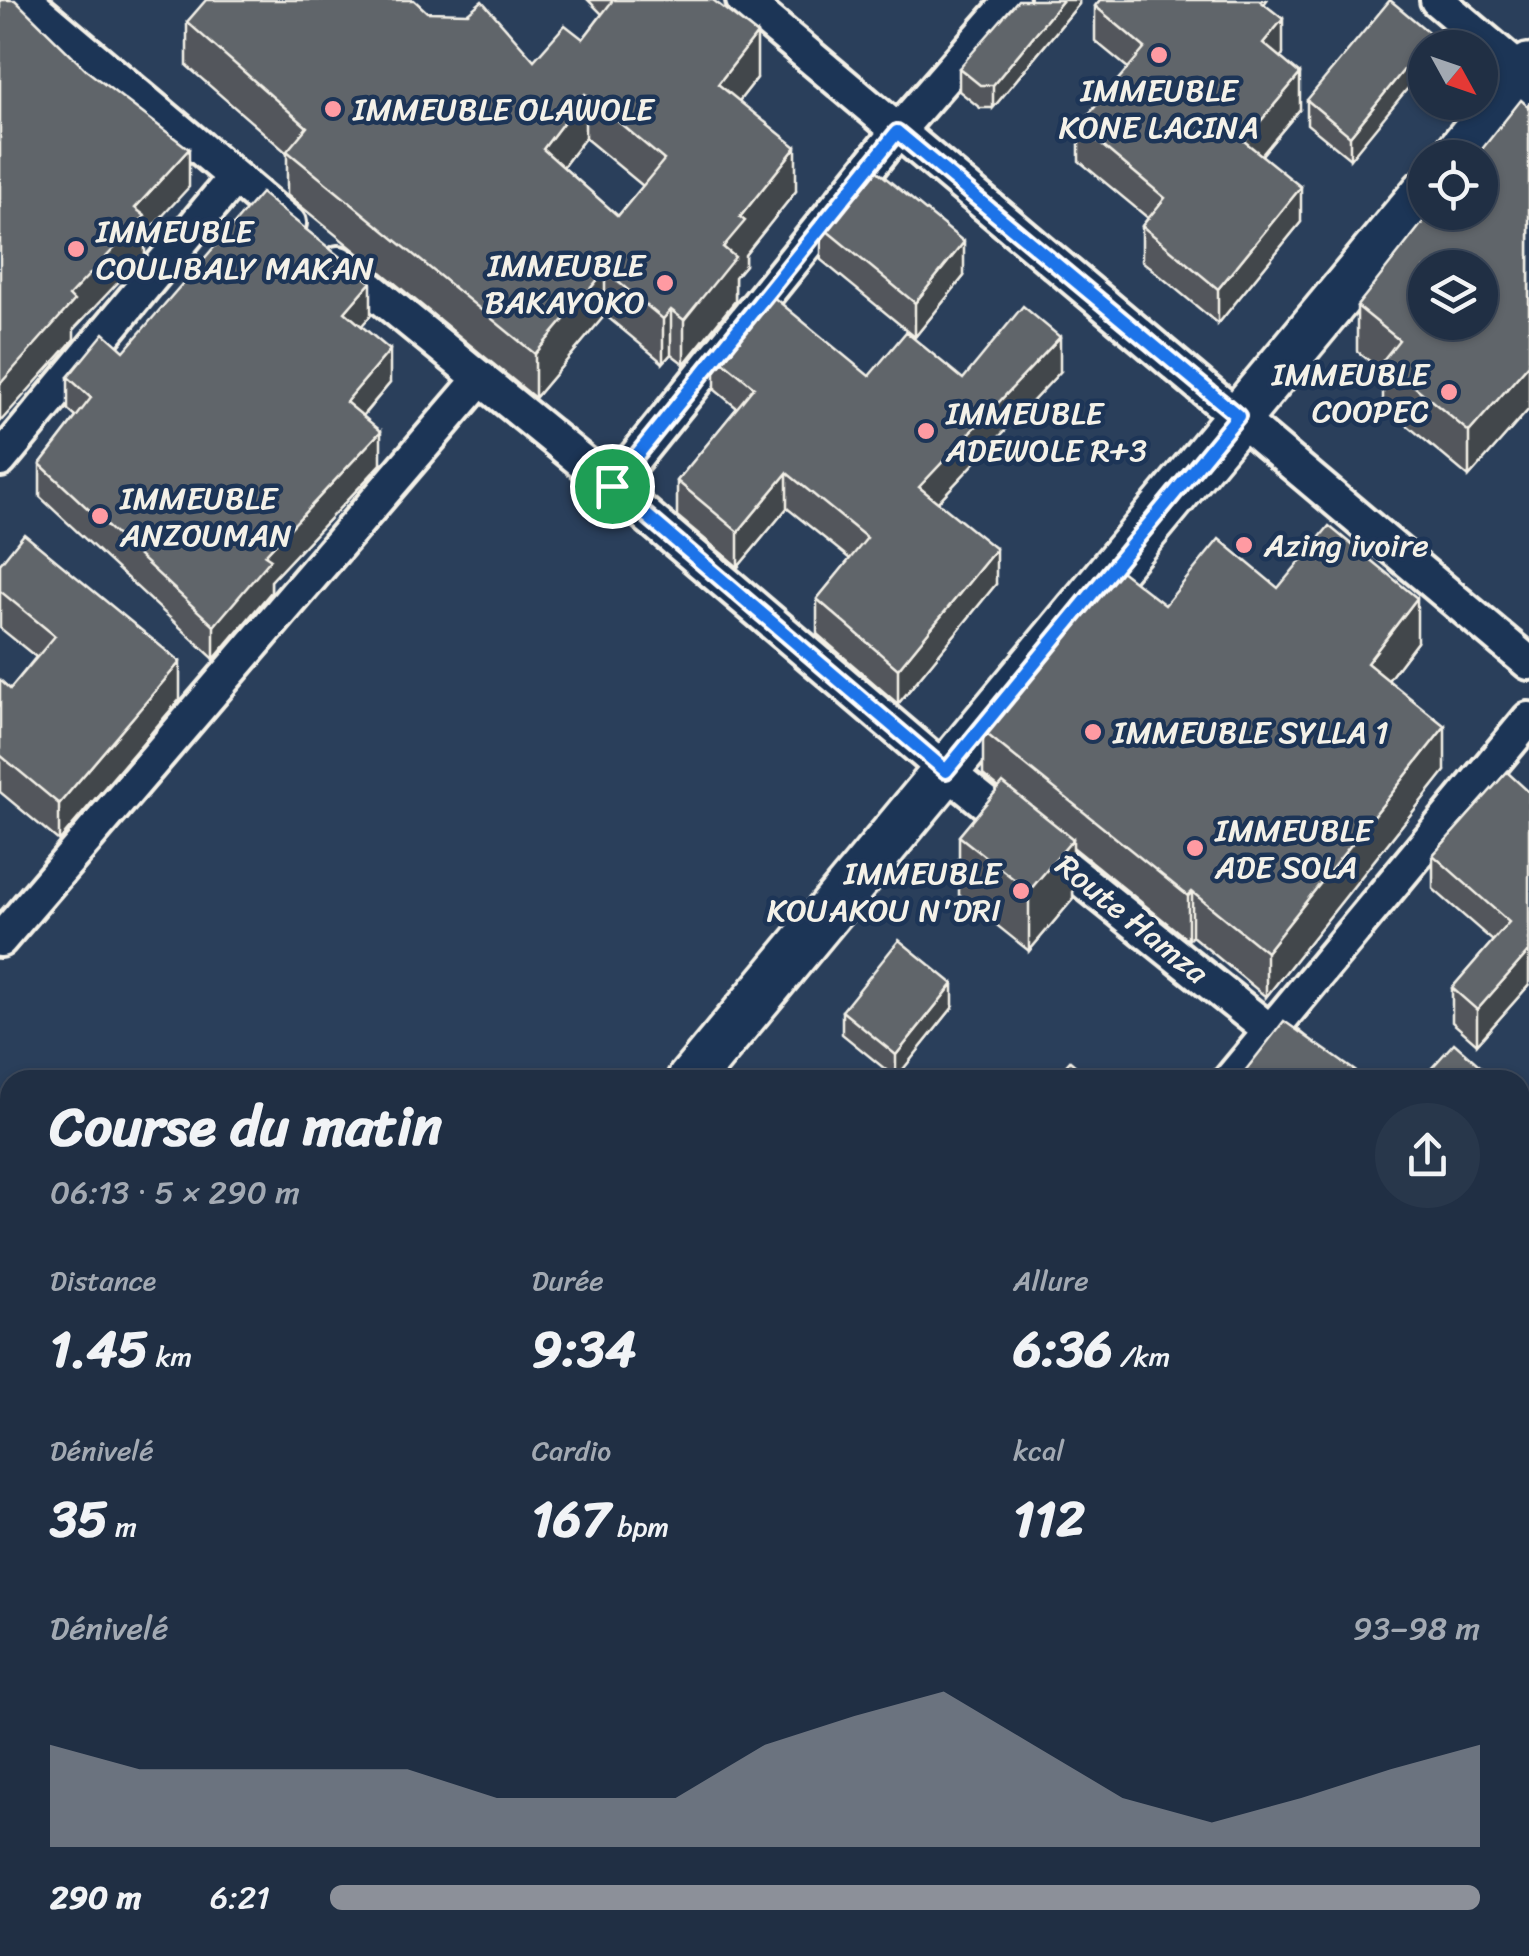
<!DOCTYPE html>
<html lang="fr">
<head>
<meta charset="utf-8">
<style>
  body { margin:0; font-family:Sriracha,sans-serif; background:#28374b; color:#f1f3f6; height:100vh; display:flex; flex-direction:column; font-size:38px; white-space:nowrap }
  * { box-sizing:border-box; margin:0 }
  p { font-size:32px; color:#a2a9b2 }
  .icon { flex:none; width:55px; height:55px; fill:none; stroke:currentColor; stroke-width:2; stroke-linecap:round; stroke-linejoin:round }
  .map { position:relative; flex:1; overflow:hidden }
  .drawer { position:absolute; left:0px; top:1070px; width:1530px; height:888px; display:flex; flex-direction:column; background:#202f44; border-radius:30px 30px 0 0; box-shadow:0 2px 8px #0004,0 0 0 2px #3d4a5d }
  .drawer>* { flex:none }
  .needle { width:65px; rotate:130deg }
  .fabs { position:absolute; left:1408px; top:30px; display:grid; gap:20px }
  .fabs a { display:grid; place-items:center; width:90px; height:90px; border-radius:50%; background:#202f44; box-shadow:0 2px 8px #0004,0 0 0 2px #3d4a5d; font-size:50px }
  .pin { position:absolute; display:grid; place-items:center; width:85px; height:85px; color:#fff; margin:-42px; border:5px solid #fff; border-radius:50%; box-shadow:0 2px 10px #0007 }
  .round { display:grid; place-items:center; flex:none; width:105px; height:105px; border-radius:52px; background:#28374b }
  .head { display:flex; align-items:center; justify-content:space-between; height:170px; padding:0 50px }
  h1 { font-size:55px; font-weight:700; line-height:75px }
  .stats { display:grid; grid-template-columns:repeat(3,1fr); gap:15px; height:170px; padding:10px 50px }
  .stats div { display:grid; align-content:center }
  .stats b { font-size:50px; font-weight:700 }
  .stats small { font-size:28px; font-weight:400 }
  .stats p { font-size:28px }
  .chart { height:280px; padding:20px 50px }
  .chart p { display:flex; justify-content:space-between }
  .chart svg { width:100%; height:180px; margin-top:10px; fill:#8c9099; opacity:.7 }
  ul { padding:0 50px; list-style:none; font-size:32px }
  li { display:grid; grid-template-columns:160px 120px 1fr; align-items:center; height:75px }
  li i { height:25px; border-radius:12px; background:#8c9099 }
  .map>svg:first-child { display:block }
</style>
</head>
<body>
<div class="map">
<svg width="1529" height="1956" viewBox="0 0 1529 1956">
  <rect width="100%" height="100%" fill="#2a3f5b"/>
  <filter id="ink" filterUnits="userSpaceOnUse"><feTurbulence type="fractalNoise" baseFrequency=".01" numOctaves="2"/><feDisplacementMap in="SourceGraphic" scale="20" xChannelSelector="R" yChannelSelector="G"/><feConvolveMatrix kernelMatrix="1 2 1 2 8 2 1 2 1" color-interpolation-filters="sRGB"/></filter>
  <g filter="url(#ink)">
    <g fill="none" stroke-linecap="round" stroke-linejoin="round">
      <g stroke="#88a1ad" stroke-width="12">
        <polyline points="0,1693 10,1702"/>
        <polyline points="301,1948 312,1956"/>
      </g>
      <defs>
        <g id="street">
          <polyline points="25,0 289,223"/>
          <polyline points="743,0 1529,663"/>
          <polyline points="1437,0 1529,78"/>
          <polyline points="339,263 612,486 946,771 1331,1080"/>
          <polyline points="0,460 234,178"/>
          <polyline points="612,486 897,132 1012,0"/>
          <polyline points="0,940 481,378"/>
          <polyline points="1230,1080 1529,719"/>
          <polyline points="0,1339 10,1348"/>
          <polyline points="1520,1650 1529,1657"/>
          <polyline points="488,1948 498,1956"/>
          <polyline points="808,1948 818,1956"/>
          <polyline points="1313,1948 1323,1956"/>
          <polyline points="0,1954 3,1956"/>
        </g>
        <g id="secondary">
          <polyline points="1454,158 1529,67"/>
          <polyline points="690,1080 1425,192"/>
          <polyline points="0,1889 10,1878"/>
        </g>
      </defs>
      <use href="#street" stroke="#f4f1e8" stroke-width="40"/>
      <use href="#secondary" stroke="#f4f1e8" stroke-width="52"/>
      <use href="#street" stroke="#1d3557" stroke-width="32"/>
      <use href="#secondary" stroke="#1d3557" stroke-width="45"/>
    </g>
    <g fill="#53575c" stroke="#f4f1e8" stroke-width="2.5" fill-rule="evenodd">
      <path d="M 588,0 L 713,0 L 757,78 L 739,101 L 796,191 L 745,255 L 745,265 L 735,277 L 735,301 L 684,364 L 671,354 L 663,363 L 605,315 L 535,398 L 287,195 L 287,153 L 187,66 L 187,22 L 427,12 L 534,60 L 583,39 L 602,14 ZM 585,138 L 643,186 L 618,216 L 563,167 Z"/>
      <polygon points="1079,0 1079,4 993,108 980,108 959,91 959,68"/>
      <polygon points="1100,0 1267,0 1264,4 1283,54 1280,58 1300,109 1262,155 1301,222 1218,324 1142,261 1142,226 1148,218 1079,161 1079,126 1128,68 1095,41 1095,6"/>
      <polygon points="1432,48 1350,159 1307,124 1307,100"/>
      <polygon points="1529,107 1529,409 1469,477 1383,405 1383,372 1357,351 1357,306"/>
      <polygon points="821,226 964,276 915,337 821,260"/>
      <polygon points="371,315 361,326 390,383 363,416 381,464 271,581 271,592 214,659 40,497 40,464 76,417 68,410 68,377 124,351"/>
      <polygon points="715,355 869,376 963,379 1060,372 938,502 996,584 898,704 817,634 817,599 850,559 787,508 738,567 677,516 677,481 737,408 715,390"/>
      <polygon points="0,564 180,699 59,841 0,792 0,680 10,689 36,657 0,628"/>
      <polygon points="1278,588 1417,642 1388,680 1445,771 1266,997 1192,936 1188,940 1073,847 1073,899 1029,951 959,895 959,836 999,788 983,775 983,731 1165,605"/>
      <polygon points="1507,772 1529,985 1477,1044 1452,1022 1452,988 1493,941 1433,889 1433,855"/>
      <polygon points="953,1007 896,1078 842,1034 842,1011"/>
      <polygon points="1520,1218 1529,1225 1529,1421 1520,1413"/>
      <polygon points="1529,1423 1529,1475 1526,1473 1526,1427"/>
      <polygon points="516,1948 805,1948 815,1956 516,1956"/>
      <polygon points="872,1948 1028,1948 1022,1956 881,1956"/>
      <polygon points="1386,1948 1520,1948 1529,1956 1397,1956"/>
    </g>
    <g fill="#43474b" stroke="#f4f1e8" stroke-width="2.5">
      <polygon points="1063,0 1079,0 1079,4 993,108 993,85"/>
      <polygon points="1283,19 1283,54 1263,78 1263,43"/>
      <polygon points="757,34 757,78 718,128 718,84"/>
      <polygon points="1432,35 1432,48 1425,48 1425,67 1350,159 1350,136"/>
      <polygon points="1300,74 1300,109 1244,176 1244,141"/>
      <polygon points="585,94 585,138 543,193 543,149"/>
      <polygon points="796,147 796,191 745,255 745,265 735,277 735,301 684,364 684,320 740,217"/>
      <polygon points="189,149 189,187 145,235 145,254 74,329 74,339 0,422 0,384 135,208"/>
      <polygon points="1301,187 1301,222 1218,324 1218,289"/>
      <polygon points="964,242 964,276 915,337 915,303"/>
      <polygon points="605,271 605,315 535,398 535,354"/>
      <polygon points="371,282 371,315 345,345 345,312"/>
      <polygon points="671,310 671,354 663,363 663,319"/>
      <polygon points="1060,337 1060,372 919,522 919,487"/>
      <polygon points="390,350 390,383 346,435 346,402"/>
      <polygon points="1529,364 1529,409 1469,477 1469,432"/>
      <polygon points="381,431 381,464 271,581 271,592 214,659 214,626 265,555"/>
      <polygon points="787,473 787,508 738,567 738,532"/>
      <polygon points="996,549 996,584 898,704 898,669"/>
      <polygon points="1417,598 1417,642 1367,708 1367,663"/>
      <polygon points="180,662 180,699 59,841 59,804"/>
      <polygon points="1445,726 1445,771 1266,997 1266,952"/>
      <polygon points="1073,839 1073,899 1029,951 1029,891"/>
      <polygon points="1192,892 1192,936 1188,940 1188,896"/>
      <polygon points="1529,951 1529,985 1477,1044 1477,1010"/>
      <polygon points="953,984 953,1007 896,1078 896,1055"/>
      <polygon points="1529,1113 1529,1136 1520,1146 1520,1123"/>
      <polygon points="998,1948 1028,1948 1022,1956 992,1956"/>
    </g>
    <g fill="#60656b" stroke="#f4f1e8" stroke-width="2.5" fill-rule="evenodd">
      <polygon points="0,0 15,0 86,70 189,149 135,208 145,216 69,296 74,301 0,384"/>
      <path d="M 206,0 L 414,0 L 427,12 L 468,13 L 482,1 L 534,60 L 565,25 L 583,39 L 613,0 L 713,0 L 757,34 L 718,84 L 796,147 L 740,217 L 745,221 L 723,247 L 735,257 L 684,320 L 671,310 L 663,319 L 605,271 L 535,354 L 287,151 L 307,127 L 187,22 ZM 585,94 L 664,160 L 618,216 L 543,149 Z"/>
      <polygon points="1018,0 1063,0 993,85 980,85 959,68"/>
      <polygon points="1100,0 1259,0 1283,19 1263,43 1300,74 1244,141 1301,187 1218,289 1142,226 1165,198 1079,126 1145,48 1095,6"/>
      <polygon points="1390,0 1432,35 1350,136 1307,100"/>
      <path d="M 1521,100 L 1529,107 L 1529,364 L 1469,432 L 1383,360 L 1399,340 L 1357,306 L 1431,212 L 1480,212 L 1480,158 L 1475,158 ZM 1425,268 L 1480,268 L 1480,322 L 1425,322 Z"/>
      <polygon points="870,165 964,242 915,303 821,226"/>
      <polygon points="261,193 371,282 345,312 390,350 346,402 381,431 265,555 271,559 214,626 40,464 91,398 68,377 104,333 124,351"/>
      <polygon points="766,291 869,376 906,332 963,379 1023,306 1060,337 919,487 996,549 898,669 817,599 867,538 787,473 738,532 677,481 754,387 715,355"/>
      <polygon points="1329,526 1417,598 1367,663 1445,726 1266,952 1192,892 1188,896 983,731 1116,567 1165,605 1219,539 1278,588"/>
      <polygon points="24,534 180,662 59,804 0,755 0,680 10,689 55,636 0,591 0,564"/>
      <polygon points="1507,772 1529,792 1529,951 1477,1010 1452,988 1509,922 1433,855"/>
      <polygon points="1003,783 1073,839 1029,891 959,836"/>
      <polygon points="899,940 953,984 896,1055 842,1011"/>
      <polygon points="1284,1021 1368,1080 1238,1080"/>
      <polygon points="1454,1043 1496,1080 1421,1080"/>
      <polygon points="1070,1061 1092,1080 1053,1080"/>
      <polygon points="1520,1101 1529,1109 1529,1113 1520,1123"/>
      <polygon points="1520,1218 1529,1225 1529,1301 1520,1293"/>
      <polygon points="1529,1307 1529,1376 1520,1368 1520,1316"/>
      <polygon points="1529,1656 1529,1956 1452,1956 1441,1948 1520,1948 1520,1670"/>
      <polygon points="544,1948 805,1948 815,1956 555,1956"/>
      <polygon points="894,1948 998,1948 992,1956 898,1956 891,1951"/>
      <polygon points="1079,1948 1298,1948 1308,1956 1072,1956"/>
    </g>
  </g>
  <g fill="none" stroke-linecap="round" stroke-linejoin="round" filter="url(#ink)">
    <defs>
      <polygon id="route" points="897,132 1238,416 946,771 612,486"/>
    </defs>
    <use href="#route" stroke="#fff" stroke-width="20"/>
    <use href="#route" stroke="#1a73e8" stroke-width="12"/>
  </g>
  <g fill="#ff9aa2" stroke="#1d3557" stroke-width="4">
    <circle cx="1159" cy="55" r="10"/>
    <circle cx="333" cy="109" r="10"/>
    <circle cx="76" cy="249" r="10"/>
    <circle cx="665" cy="283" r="10"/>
    <circle cx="1449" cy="392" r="10"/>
    <circle cx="926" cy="431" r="10"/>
    <circle cx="100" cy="516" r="10"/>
    <circle cx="1244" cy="545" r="10"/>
    <circle cx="1093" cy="732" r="10"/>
    <circle cx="1195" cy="848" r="10"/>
    <circle cx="1021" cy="891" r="10"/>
  </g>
  <g text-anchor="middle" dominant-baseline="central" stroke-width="9" stroke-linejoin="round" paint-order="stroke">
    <g font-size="32" fill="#f4f1e8" stroke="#1d3557" text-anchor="start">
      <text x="1159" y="90" text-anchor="middle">IMMEUBLE<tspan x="1159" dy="37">KONE LACINA</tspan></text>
      <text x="353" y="109">IMMEUBLE OLAWOLE</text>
      <text x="96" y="231">IMMEUBLE<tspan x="96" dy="37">COULIBALY MAKAN</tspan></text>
      <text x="645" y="265" text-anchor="end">IMMEUBLE<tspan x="645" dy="37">BAKAYOKO</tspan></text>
      <text x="1429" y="374" text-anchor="end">IMMEUBLE<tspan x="1429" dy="37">COOPEC</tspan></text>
      <text x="946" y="413">IMMEUBLE<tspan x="946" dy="37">ADEWOLE R+3</tspan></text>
      <text x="120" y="498">IMMEUBLE<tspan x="120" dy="37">ANZOUMAN</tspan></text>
      <text x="1264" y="545">Azing ivoire</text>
      <text x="1113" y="732">IMMEUBLE SYLLA 1</text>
      <text x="1215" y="830">IMMEUBLE<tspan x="1215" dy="37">ADE SOLA</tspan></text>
      <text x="1001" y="873" text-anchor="end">IMMEUBLE<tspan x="1001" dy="37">KOUAKOU N'DRI</tspan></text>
    </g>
    <g font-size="32" fill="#f4f1e8" stroke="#1d3557">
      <text transform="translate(1132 919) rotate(39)">Route Hamza</text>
    </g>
  </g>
</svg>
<div class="fabs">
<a><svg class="needle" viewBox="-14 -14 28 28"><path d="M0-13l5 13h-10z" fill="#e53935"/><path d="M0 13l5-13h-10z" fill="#a2a9b2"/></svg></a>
<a><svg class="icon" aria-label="locate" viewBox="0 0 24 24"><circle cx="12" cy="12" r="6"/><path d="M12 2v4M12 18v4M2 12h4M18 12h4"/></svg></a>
<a><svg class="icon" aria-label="layers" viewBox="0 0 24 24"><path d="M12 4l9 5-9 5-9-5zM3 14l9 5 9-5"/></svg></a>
</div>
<div class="pin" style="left:612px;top:486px;background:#1e9e55"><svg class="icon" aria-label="arrive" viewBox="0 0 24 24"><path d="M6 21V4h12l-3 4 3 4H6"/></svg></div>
<section class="drawer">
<div class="head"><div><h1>Course du matin</h1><p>06:13 · 5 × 290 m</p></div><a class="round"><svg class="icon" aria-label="share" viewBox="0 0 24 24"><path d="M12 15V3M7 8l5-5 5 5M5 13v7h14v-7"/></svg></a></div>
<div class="stats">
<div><p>Distance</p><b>1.45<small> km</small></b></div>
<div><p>Durée</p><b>9:34</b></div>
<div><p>Allure</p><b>6:36<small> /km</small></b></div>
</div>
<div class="stats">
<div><p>Dénivelé</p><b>35<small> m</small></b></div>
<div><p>Cardio</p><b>167<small> bpm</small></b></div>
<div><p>kcal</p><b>112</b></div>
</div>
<div class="chart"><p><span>Dénivelé</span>93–98 m</p>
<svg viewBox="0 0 160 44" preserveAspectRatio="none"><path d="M0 44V19L10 25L20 25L30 25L40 25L50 32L60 32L70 32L80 19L90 12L100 6L110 19L120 32L130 38L140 32L150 25L160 19V44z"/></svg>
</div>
<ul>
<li><b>290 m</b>6:21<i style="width:100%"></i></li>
</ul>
</section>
</div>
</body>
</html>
